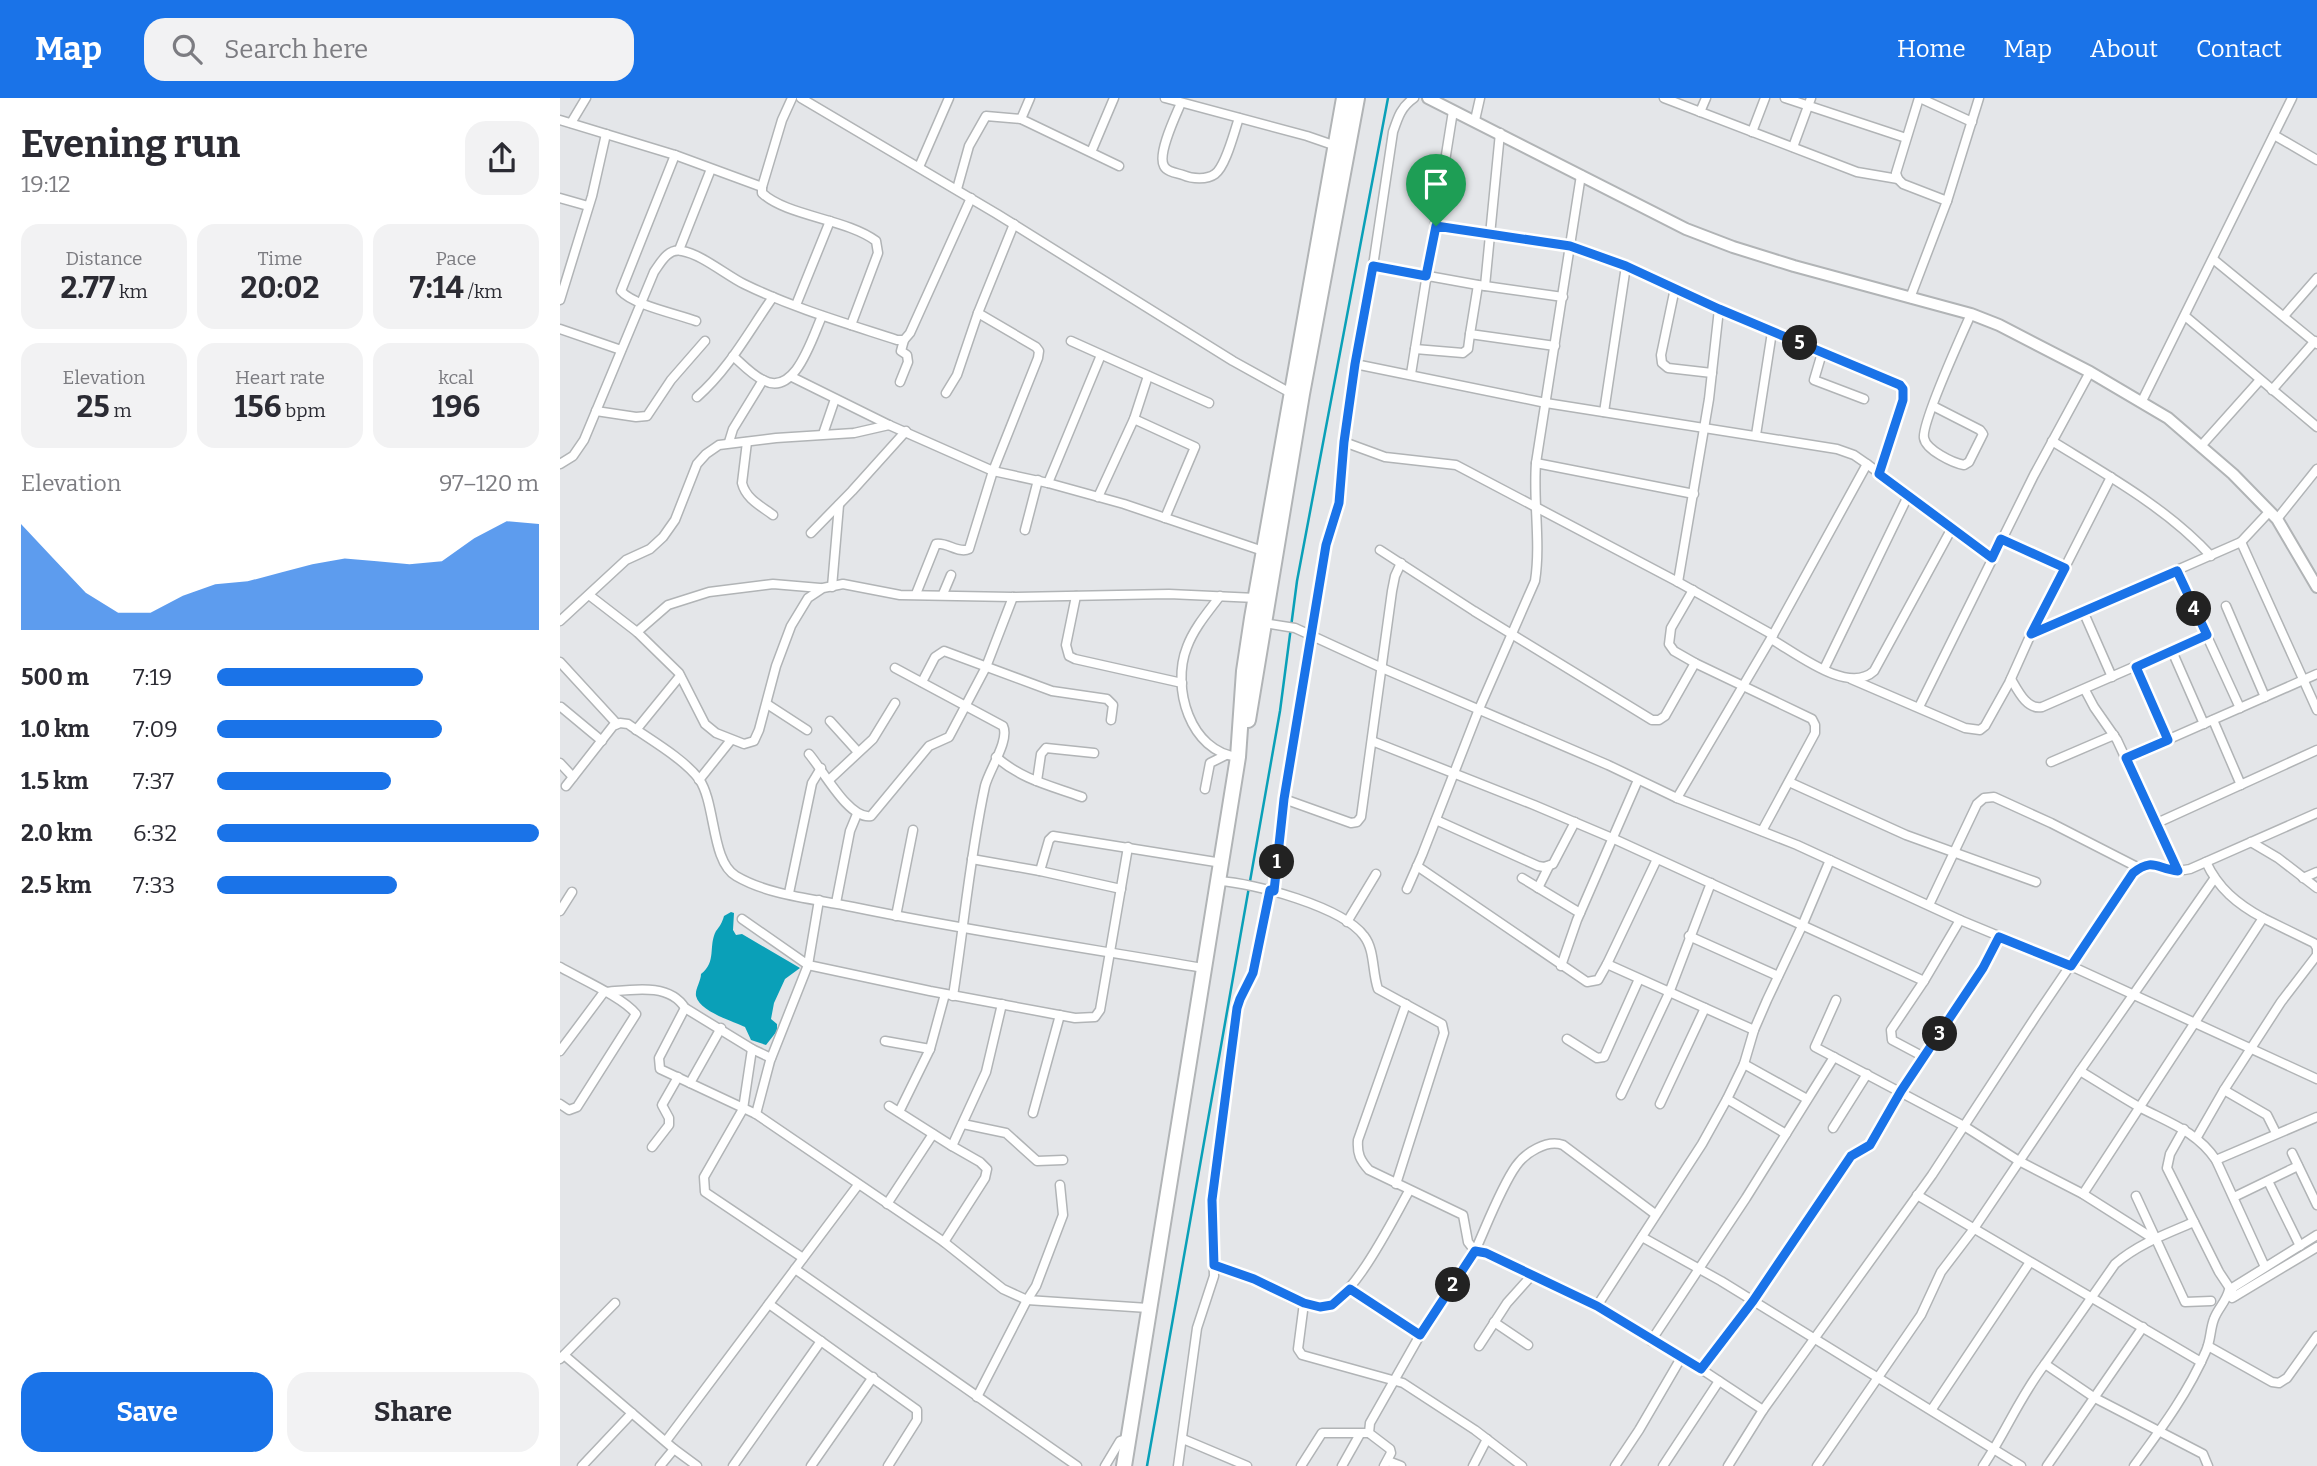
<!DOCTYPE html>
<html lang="en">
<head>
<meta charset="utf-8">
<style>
  body { margin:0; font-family:Bitter,serif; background:#f2f2f3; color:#2b2b33; height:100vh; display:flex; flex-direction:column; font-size:26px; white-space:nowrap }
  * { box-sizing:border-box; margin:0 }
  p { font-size:23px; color:#7c7c81 }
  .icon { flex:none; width:38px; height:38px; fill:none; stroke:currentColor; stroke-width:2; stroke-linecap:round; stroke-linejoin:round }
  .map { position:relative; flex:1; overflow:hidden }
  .panel { display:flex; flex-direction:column; background:#fff; width:560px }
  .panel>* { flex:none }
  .pin { position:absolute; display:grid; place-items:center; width:60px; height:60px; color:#fff; margin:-72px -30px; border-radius:50% 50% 50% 0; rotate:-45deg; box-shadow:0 0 7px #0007 }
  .pin .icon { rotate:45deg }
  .km { position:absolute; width:35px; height:35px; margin:-18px; border-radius:50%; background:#222; color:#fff; font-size:19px; line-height:35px; text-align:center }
  .round { display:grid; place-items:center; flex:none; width:74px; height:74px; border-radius:21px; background:#f2f2f3 }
  .summary { display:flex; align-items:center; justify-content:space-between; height:119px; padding:0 21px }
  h1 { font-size:38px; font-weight:700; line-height:52px }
  .metrics { display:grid; grid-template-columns:repeat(3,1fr); gap:10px; height:119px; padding:7px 21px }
  .metrics div { display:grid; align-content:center; border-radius:18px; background:#f2f2f3; text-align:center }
  .metrics b { font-size:30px; font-weight:700 }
  .metrics small { font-size:19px; font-weight:400 }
  .metrics p { font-size:19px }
  .chart { height:196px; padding:14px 21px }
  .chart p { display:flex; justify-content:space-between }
  .chart svg { width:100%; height:126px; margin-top:7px; fill:#1a73e8; opacity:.7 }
  .button { display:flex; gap:14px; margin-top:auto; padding:14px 21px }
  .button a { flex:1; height:80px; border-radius:21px; background:#1a73e8; color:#fff; font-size:28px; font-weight:700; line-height:80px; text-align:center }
  .button a+a { background:#f2f2f3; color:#2b2b33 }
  ul { padding:0 21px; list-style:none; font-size:23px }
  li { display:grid; grid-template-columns:112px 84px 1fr; align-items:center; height:52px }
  li i { height:18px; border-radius:9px; background:#1a73e8 }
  header { display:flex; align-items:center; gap:42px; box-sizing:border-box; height:98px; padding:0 35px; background:#1a73e8; color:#fff }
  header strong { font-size:33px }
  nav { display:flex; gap:38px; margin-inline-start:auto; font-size:24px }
  .search { width:490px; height:63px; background:#f2f2f3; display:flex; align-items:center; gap:18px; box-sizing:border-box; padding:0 24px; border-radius:21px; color:#7c7c81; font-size:26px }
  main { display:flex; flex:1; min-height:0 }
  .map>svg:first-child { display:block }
</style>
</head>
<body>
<header>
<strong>Map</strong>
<div class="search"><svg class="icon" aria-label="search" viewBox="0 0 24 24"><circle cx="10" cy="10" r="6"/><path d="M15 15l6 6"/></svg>Search here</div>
<nav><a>Home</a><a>Map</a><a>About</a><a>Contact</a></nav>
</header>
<main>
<section class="panel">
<div class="summary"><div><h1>Evening run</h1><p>19:12</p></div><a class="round"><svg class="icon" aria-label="share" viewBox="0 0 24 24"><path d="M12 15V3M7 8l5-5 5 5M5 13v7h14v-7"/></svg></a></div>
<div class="metrics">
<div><p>Distance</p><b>2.77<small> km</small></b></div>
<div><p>Time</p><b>20:02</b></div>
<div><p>Pace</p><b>7:14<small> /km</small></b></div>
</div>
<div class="metrics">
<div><p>Elevation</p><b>25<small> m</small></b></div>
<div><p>Heart rate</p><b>156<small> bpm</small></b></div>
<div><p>kcal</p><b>196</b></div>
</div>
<div class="chart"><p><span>Elevation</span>97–120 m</p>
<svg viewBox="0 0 160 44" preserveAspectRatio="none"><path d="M0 44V7L10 19L20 31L30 38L40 38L50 32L60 28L70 27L80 24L90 21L100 19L110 20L120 21L130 20L140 12L150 6L160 7V44z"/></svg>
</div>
<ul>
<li><b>500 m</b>7:19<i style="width:64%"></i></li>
<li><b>1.0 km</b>7:09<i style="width:70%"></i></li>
<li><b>1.5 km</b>7:37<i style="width:54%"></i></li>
<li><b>2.0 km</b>6:32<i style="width:100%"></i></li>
<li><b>2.5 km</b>7:33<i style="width:56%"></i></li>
</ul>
<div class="button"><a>Save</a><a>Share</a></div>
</section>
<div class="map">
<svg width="1757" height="1368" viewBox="0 0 1757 1368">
  <rect width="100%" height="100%" fill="#e4e6e9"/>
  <path fill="#0aa0b8" d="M 171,814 L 174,815 L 173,832 L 176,837 L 182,836 L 240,870 L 225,881 L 214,905 L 211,921 L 217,926 L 217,933 L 206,947 L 191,942 L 185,929 C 173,923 140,914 136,898 C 135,891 141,883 141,876 C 157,864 148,848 156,833 C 160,828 162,825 164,818 Z"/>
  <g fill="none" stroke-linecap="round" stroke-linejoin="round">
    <polyline stroke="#0aa0b8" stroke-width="2.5" points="587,1368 720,613 737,483 828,0"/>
    <defs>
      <g id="street">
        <path d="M 232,0 L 222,22 L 202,89 L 202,95 C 226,118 287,121 316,143 L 318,155 L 291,227"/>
        <polyline points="241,0 437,116 673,263 727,293 733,294"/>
        <polyline points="605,0 747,38 776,48"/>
        <polyline points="1104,0 1297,74 1338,81"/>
        <polyline points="1225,0 1346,40"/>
        <polyline points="1359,0 1336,75 1338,81 1343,86 1387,103"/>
        <polyline points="1360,0 1412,24"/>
        <path d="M 621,5 C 616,17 597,56 604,68 C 607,74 617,75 623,77 C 632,81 647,82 655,76 C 666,68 674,34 679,20"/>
        <polyline points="1140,14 1146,0"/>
        <polyline points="461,21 470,0"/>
        <polyline points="0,22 115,57 202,89"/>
        <polyline points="915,22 920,0"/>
        <polyline points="11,25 26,0"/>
        <polyline points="1192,34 1205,0"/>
        <polyline points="1714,37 1757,62"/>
        <polyline points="1233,49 1251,0"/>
        <polyline points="532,52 554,0"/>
        <path d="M 115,57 L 61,193 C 73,207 117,216 136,223"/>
        <polyline points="359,69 389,0"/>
        <polyline points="397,91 409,48 426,18 461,21 559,68"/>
        <polyline points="0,100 28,108"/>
        <polyline points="876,128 1010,148 1066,168 1159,211 1340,287 1343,291 1343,302 1319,376"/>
        <polyline points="119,152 151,71"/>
        <polyline points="1653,161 1757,246"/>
        <polyline points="813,168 918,187 1003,199"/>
        <polyline points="918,187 910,236 995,248"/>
        <polyline points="925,188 940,35"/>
        <polyline points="1115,190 1101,257 1102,265 1108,270 1152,275"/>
        <polyline points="1350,200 1387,103 1419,0"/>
        <polyline points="0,202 32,98 46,36"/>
        <polyline points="236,207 270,123"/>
        <polyline points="1625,218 1757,329"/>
        <polyline points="1724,218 1757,180"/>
        <polyline points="0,231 61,252"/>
        <polyline points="511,243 649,305"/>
        <polyline points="855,251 903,255 908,251 910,236"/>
        <polyline points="1262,255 1254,282 1304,301"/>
        <path d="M 173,258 C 182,266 192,277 203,282 C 235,300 252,240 262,218"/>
        <polyline points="795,266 986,305 1277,351 1294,357 1307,366 1432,460"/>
        <polyline points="851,276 893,13"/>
        <polyline points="232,279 329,327 433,373 488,385 564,406 703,453"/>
        <polyline points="340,284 348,264 347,257 341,253 344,242"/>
        <polyline points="1712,292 1755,243"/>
        <polyline points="386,295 397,277 418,215 454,126"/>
        <path d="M 137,299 C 169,271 189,233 213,199"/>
        <polyline points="1582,303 1732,0"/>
        <path d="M 1373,308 L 1420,332 L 1423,336 L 1409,364 L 1404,367 C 1393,365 1366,352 1364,340 C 1361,326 1403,234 1411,216"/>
        <polyline points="36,313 76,319 87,318 111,282 145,243"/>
        <polyline points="1044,314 1066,168"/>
        <polyline points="574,321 635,349 605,420"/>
        <polyline points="263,336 275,301"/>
        <polyline points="1196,337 1212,234"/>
        <path d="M 1492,343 C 1547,377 1607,410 1651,458"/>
        <polyline points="169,344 173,331 203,282"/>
        <path d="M 187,344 L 182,385 C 186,401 201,408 213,417"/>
        <polyline points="784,344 825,359 896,367 1118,484 1213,537"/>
        <polyline points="1641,348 1700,282"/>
        <polyline points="976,365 1134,396"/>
        <path d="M 0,366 L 13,358 L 24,342 L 94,174 C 101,164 108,150 122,153 C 141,156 166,177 184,186 C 233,210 285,225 337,242 L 344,242 L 350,235 L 411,100"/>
        <polyline points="488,385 541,257"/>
        <polyline points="538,399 574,321 588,278"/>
        <polyline points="1717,421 1757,371"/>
        <polyline points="465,432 478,382"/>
        <polyline points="251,435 292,393 346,333"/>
        <polyline points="1441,441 1505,470"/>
        <polyline points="1681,444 1709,414"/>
        <polyline points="820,452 914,513 1092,622 1099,622 1105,618 1135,565"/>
        <polyline points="1617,473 1680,610"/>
        <polyline points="1118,484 1149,301 1159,211"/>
        <polyline points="272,489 279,407"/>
        <polyline points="1133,492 1111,530 1109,546 1114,553 1135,565 1252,621 1255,627 1255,635 1202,733"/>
        <path d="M 356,496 L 376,446 C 387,444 399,456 409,451 L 433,373 L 478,260 L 479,253 L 476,249 L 418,215"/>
        <polyline points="383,496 391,477"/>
        <polyline points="29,497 77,534 119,575 145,626 156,635 184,646 194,643 199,632 216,568 231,528 248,500 263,490 283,486 340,497 453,499 609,496 696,500"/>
        <polyline points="516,498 506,547 509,558 515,561 622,585"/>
        <path d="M 660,498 C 648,514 634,530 627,549 C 611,589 630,654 678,659"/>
        <polyline points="1666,508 1705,599"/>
        <polyline points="1523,513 1552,579"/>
        <polyline points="0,523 66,462 90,451 103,439 115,422 137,366 146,356 159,347 216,340 294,335 329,327"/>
        <polyline points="704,525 735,530 822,570 1048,667 1117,700 1237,747 1400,822 1511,868 1757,981"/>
        <polyline points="77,534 108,507 149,494 213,486 260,490"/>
        <polyline points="1471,536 1681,444 1757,612"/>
        <path d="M 1211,541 C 1236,555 1288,597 1314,573 L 1392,430"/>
        <polyline points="1612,553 1644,626"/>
        <polyline points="0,564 57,626"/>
        <polyline points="1576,569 1608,642"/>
        <path d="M 335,570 L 443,628 C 450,642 429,672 425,688 C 410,757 404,828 393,898"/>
        <polyline points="1264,571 1348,398"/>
        <polyline points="1291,581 1405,630 1420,632 1425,628 1449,585 1471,536 1551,379"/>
        <path d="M 1451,581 C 1458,593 1467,612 1482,609 L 1647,537"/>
        <polyline points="362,584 375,559 384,553 492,593 547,601 553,607 551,622"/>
        <polyline points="1525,592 1534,609 1557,642 1618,773"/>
        <polyline points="207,606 247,632"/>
        <polyline points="1,609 42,643"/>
        <polyline points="1359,609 1474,377 1530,274"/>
        <polyline points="1653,622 1681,687"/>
        <polyline points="270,623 298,654"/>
        <polyline points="76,632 120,578"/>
        <polyline points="812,643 974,707 1052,740 1364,883"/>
        <path d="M 249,656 C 263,672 289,722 311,718 L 369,648 L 389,639 L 426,569 L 453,499"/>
        <path d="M 436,659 C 463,682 489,687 522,699"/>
        <polyline points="1566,660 1757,576"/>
        <polyline points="1491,664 1554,637"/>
        <polyline points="0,665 13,679"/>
        <polyline points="139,682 171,642"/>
        <polyline points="269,682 313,641 335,605"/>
        <polyline points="477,683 481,656 486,650 534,655"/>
        <polyline points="1229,684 1346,737 1476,784"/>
        <path d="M 6,688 L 53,628 L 60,625 L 68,626 C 89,641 123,660 139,681 C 156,705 151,764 176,778 C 210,798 256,801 293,809 C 409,833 526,850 643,870"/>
        <polyline points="645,691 650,665 666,657"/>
        <polyline points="1117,700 1213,537 1307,366"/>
        <polyline points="724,701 791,725 797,724 801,719 832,493 835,478 841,465"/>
        <polyline points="876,722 978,768 984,769 993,766 1015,724"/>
        <polyline points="1597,725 1757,652"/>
        <polyline points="1691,744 1718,760 1757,790"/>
        <polyline points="412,761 480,773 561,791"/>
        <polyline points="857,768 1027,884 1038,882 1047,866 1097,761"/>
        <polyline points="480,773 489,742 493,738 662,765"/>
        <polyline points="962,780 1020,815"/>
        <polyline points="1743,780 1757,774"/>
        <path d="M 659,783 C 694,785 783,809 804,838 C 815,852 812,874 818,891 L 882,926 L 884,935 L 836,1086"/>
        <polyline points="978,790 989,768"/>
        <path d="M 847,791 L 862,757 L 919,611 L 975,483 C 981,445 973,404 976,365 L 1021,77"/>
        <path d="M 714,793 L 724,701 L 750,537 L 766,447 L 779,405 L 784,344 L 795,266 L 813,168 L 833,34 C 838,19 841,9 854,0"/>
        <polyline points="229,795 252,685 261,670"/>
        <polyline points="276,805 290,733 297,716"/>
        <polyline points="1369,807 1417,706 1424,700 1434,699 1491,725 1579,770"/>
        <polyline points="0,813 12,794"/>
        <polyline points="336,818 353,732"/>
        <polyline points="182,821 248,867 370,893 515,920 535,919 540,912 568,749"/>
        <polyline points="787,824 816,776"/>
        <polyline points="1129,838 1218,878"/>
        <polyline points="1047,866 1194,932"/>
        <polyline points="1001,868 1017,822 1078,682"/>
        <path d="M 0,869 C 19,880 64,900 76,916 L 17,1009 L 9,1012 L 0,1006"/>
        <polyline points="1276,902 1255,949 1404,1028 1459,1063 1523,1096 1594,1141"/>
        <path d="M 846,906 L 798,1042 C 797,1056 800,1062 809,1072 L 903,1117 L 908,1144 L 915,1153 C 926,1129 941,1089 956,1068 C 965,1055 987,1041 1003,1047 L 1095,1116"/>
        <polyline points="125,910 99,960 100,971 196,1016 384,1144 443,1191 467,1202 588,1210"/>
        <polyline points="1007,941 1037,960 1044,959 1079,881"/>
        <polyline points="325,943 370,951"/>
        <polyline points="192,951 183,1011 144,1079 145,1094 243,1160"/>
        <path d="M 0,953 L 44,894 C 71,892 109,884 125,910 L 192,951 L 211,960"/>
        <polyline points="1364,959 1332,942 1331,932 1364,883 1400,822"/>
        <polyline points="1184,966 1247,1001"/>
        <path d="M 1520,973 C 1540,985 1560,998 1581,1010 C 1610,1025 1637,1034 1656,1062 L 1705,1169"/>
        <polyline points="130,985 161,930"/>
        <polyline points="1664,992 1707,1017 1716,1035"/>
        <polyline points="1061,997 1109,895 1151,785"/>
        <polyline points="1167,1001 1226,1036"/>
        <polyline points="1100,1006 1145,910"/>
        <polyline points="329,1008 392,1048"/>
        <polyline points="339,1014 370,951 385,896"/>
        <polyline points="473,1015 500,917"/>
        <polyline points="196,1016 210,963 248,867 259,802"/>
        <polyline points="403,1026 446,1035 477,1063 503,1062"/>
        <polyline points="1273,1030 1307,976"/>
        <polyline points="1624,1031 1610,1056 1607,1070 1659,1174 1675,1198"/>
        <polyline points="1637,1039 1664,992 1721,904 1757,857 1757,850 1754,845 1703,820"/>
        <polyline points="92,1049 109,1027 109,1020 102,1007 118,979"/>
        <polyline points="1732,1055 1757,1107"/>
        <polyline points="1656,1062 1757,1019"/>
        <polyline points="1708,1083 1740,1148"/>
        <path d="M 1523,1096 L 1703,820 C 1677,806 1658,790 1646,764"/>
        <polyline points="1357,1097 1641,1264"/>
        <polyline points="1576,1098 1625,1204 1651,1203"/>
        <polyline points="1674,1099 1738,1068"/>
        <polyline points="327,1106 373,1036"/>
        <path d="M 1634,1124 C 1606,1136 1578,1146 1555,1166 L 1485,1266 L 1535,1300 L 1643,1356 L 1648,1368"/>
        <polyline points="1082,1139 1161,1183 1461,1368"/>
        <polyline points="384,1144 425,1080 427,1071 420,1064 392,1048 426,974 442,906"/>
        <path d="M 654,1167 C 668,1172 682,1176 695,1181 C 716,1191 736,1207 760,1209 C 789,1212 835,1117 849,1093"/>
        <polyline points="235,1171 517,1368"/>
        <polyline points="790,1191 860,1237"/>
        <polyline points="1672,1200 1757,1149"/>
        <polyline points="744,1205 738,1251 742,1257 843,1285 915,1332 962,1368"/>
        <polyline points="209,1206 357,1312 357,1322 328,1368"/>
        <polyline points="1037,1208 1142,1046 1167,1001 1184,966 1194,932 1207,902 1242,828 1270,762"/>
        <polyline points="934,1224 968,1247"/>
        <polyline points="1091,1243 1186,1100 1274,959"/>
        <polyline points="919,1248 947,1205 972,1177"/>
        <polyline points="1648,1248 1712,1284 1719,1285 1727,1280 1757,1238"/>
        <polyline points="4,1257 114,1351 137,1368"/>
        <polyline points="0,1261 55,1205"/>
        <polyline points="1141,1271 1203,1312"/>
        <polyline points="417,1299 467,1202 476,1188 503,1117 500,1087"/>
        <polyline points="1372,1311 1470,1164"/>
        <polyline points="623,1341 687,1368"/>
        <polyline points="106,1343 298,1087"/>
        <polyline points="828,1363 841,1368"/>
        <polyline points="22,1368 72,1315"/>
        <polyline points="100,1368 114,1351"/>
        <polyline points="173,1368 261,1243"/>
        <polyline points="251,1368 313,1279"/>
        <polyline points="545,1368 560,1343 569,1340"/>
        <polyline points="618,1368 637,1230 654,1178 652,1103 677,910 680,901 693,875 710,792"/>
        <polyline points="741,1368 762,1335 809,1335"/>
        <polyline points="782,1368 800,1336"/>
        <polyline points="824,1368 831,1355 830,1351 809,1335 810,1325 860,1237 915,1153 934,1158 1037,1208 1141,1271 1193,1203 1291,1058 1310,1047 1341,993 1423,870 1439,839"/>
        <polyline points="913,1368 927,1341"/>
        <polyline points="1055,1368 1079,1332 1121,1260"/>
        <polyline points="1103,1368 1159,1283"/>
        <path d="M 1168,1368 L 1203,1312 L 1372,1077 L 1476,918 L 1573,775 C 1595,757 1604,777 1630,771 L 1757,715"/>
        <polyline points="1257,1368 1361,1217 1381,1174 1413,1132 1520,973 1654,781"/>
        <path d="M 1423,1368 C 1446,1334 1459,1300 1485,1266"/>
        <polyline points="1487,1368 1583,1229"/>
        <path d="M 1574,1368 C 1601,1331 1628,1295 1646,1253 C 1651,1242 1650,1231 1654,1221 C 1658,1210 1666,1204 1669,1192 L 1757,1137"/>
      </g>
      <polyline id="secondary" points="868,0 1126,131 1173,149 1234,168 1411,216 1439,227 1530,274 1608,320 1673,376 1717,421 1757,489"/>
      <g id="highway">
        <polyline points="688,622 742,296 797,0"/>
        <polyline points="564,1368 678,659 684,573 692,520 784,0"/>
      </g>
    </defs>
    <use href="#street" stroke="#b1b4b6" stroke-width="11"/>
    <use href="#secondary" stroke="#b1b4b6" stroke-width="14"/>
    <use href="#highway" stroke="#b1b4b6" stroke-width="18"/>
    <use href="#street" stroke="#fff" stroke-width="8"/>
    <use href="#secondary" stroke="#fff" stroke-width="10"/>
    <use href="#highway" stroke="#fff" stroke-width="14"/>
  </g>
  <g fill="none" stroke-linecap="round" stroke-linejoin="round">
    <defs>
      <path id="route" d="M 876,128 L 1010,148 L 1066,168 L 1159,211 L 1340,287 L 1343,291 L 1343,302 L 1319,376 L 1432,460 L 1441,441 L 1505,470 L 1471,536 L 1617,473 L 1647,537 L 1576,569 L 1608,642 L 1566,660 L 1618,773 C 1597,771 1593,759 1573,775 L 1511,868 L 1439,839 L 1423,870 L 1341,993 L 1310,1047 L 1291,1058 L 1193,1203 L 1141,1271 L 1037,1208 L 926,1155 L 915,1153 L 860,1237 L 790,1191 L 772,1207 L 760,1209 L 744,1205 L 694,1181 L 654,1167 L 652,1102 L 677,910 L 680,901 L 693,875 L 710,792 L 714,793 L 724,701 L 766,447 L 779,405 L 784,344 L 795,266 L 813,168 L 866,178 Z"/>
    </defs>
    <use href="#route" stroke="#fff" stroke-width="14"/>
    <use href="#route" stroke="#1a73e8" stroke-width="9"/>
  </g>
</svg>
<div class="pin" style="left:876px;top:128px;background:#1e9e55"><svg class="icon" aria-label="arrive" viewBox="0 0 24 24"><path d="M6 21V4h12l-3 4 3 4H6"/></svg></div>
<b class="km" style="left:717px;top:764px">1</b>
<b class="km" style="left:893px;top:1187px">2</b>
<b class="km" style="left:1380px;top:936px">3</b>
<b class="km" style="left:1634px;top:511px">4</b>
<b class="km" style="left:1240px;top:245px">5</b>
</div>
</main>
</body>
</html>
